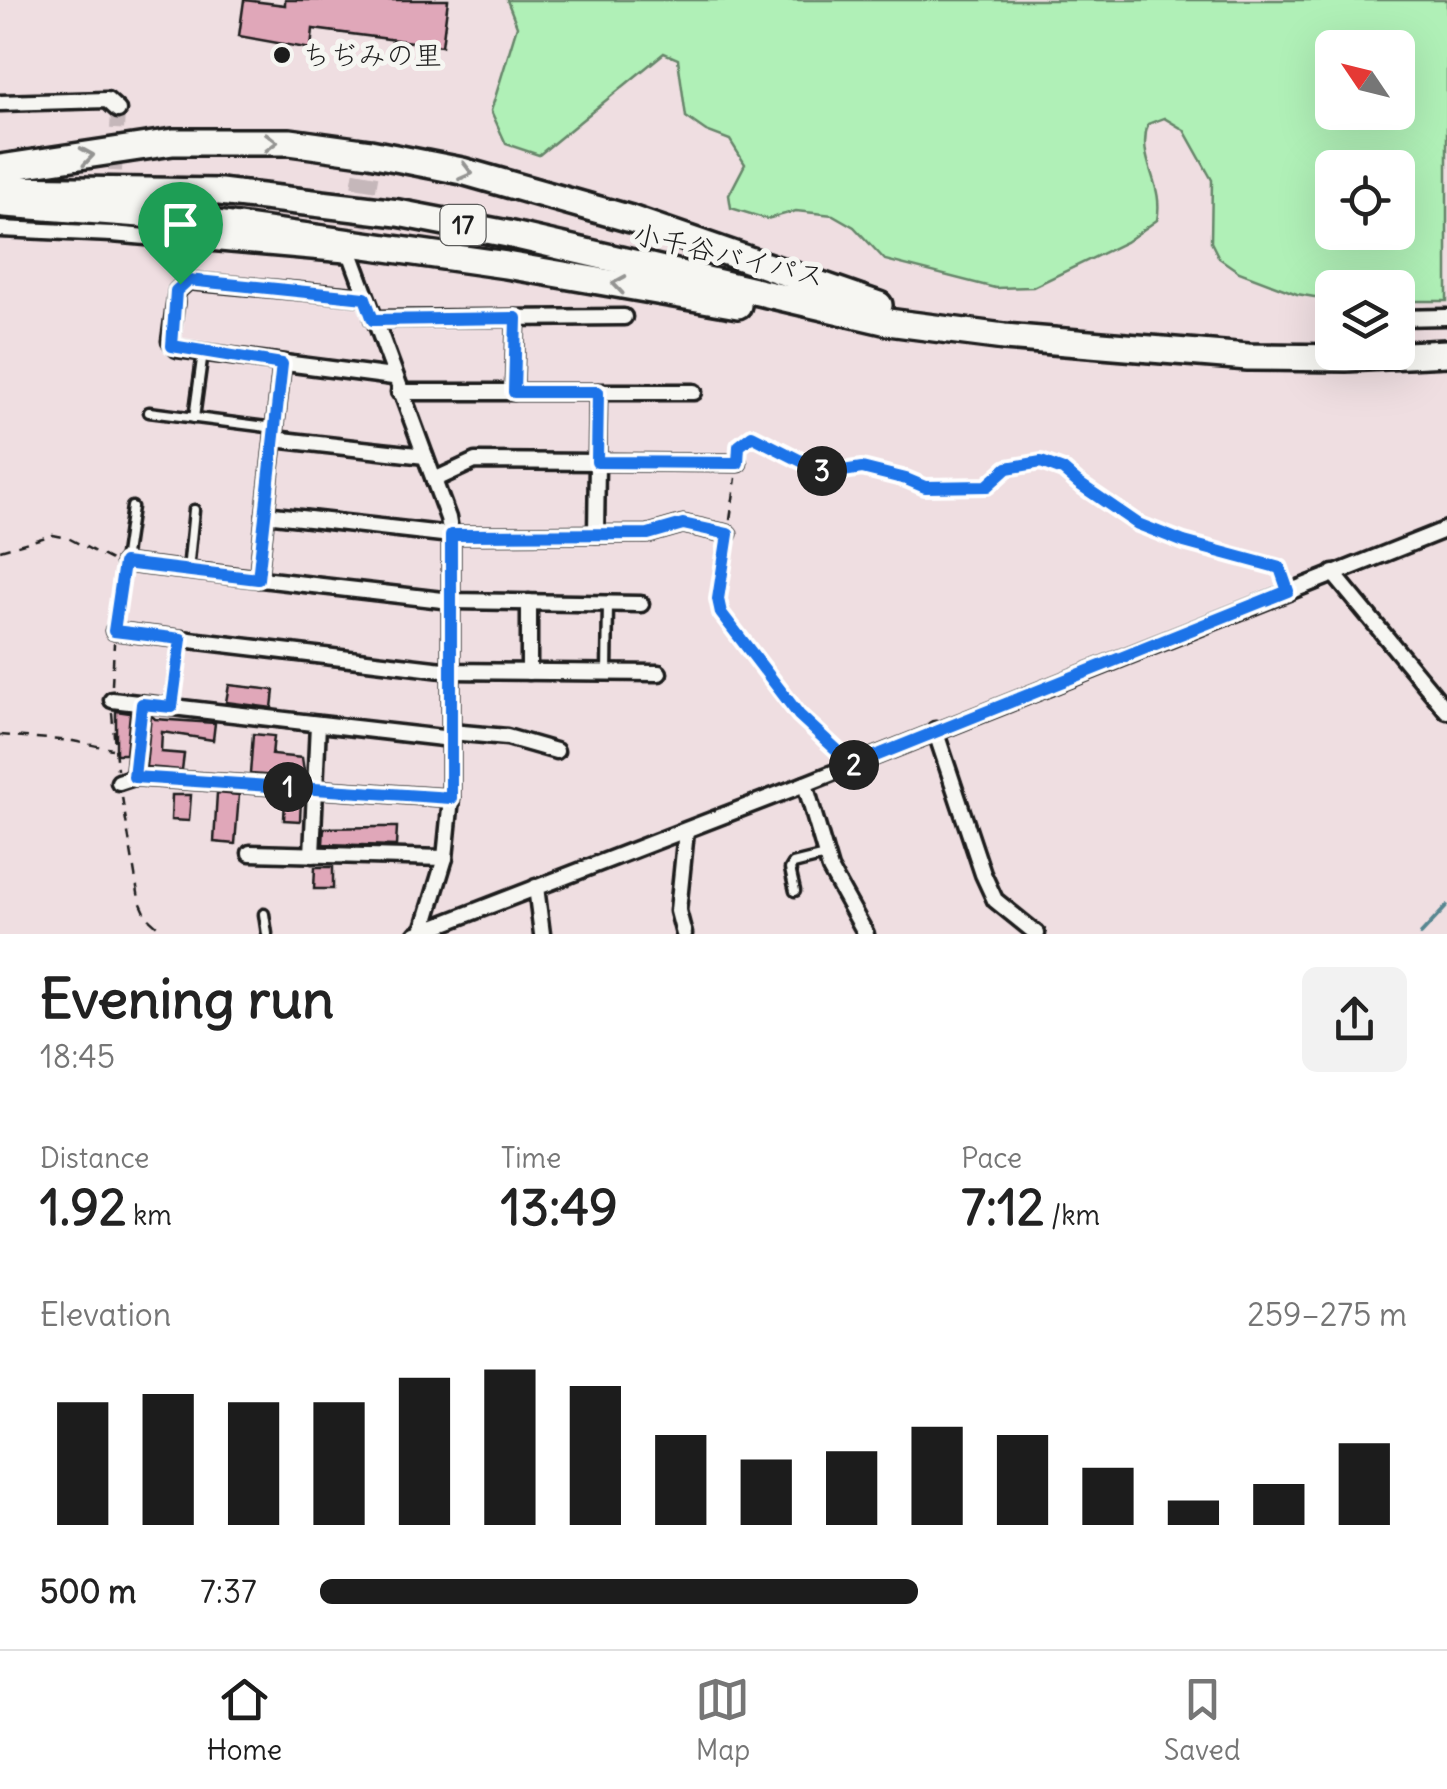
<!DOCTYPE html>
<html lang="en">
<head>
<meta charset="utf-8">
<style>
  body { margin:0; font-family:Delius,"Klee One",sans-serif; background:#f2f2f2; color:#222; height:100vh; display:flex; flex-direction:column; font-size:38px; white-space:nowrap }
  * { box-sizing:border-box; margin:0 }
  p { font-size:32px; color:#767676 }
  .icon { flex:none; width:55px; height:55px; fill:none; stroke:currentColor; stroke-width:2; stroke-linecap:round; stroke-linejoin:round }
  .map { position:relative; height:934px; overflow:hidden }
  .sheet { display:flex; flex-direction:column; background:#fff; flex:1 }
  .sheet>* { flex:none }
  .needle { width:65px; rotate:305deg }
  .buttons { position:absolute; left:1315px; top:30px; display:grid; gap:20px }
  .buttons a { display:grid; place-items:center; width:100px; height:100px; border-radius:15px; background:#fff; box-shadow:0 10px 40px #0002; font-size:50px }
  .pin { position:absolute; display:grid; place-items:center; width:85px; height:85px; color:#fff; margin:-102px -42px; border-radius:50% 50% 50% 0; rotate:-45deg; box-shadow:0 0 10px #0007 }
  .pin .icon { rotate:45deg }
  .km { position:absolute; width:50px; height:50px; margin:-25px; border-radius:50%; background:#222; color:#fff; font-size:28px; line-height:50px; text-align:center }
  .round { display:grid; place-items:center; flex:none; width:105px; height:105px; border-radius:15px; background:#f2f2f2 }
  .summary { display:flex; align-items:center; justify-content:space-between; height:170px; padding:0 40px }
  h1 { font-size:55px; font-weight:800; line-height:75px }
  .figures { display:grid; grid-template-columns:repeat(3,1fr); gap:15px; height:170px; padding:10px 40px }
  .figures div { display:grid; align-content:center }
  .figures b { font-size:50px; font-weight:800 }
  .figures small { font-size:28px; font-weight:400 }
  .figures p { font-size:28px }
  .chart { height:280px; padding:20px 40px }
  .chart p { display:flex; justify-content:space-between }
  .chart svg { width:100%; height:180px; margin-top:10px; stroke:#1c1c1c; stroke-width:6 }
  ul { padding:0 40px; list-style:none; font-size:32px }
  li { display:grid; grid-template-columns:160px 120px 1fr; align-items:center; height:75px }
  li i { height:25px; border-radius:12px; background:#1c1c1c }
  .tab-bar { display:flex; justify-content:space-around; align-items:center; height:140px; border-top:2px solid #e0e0e0; background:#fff; font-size:28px; color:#767676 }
  .tab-bar a { display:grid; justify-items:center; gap:5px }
  .tab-bar .selected { color:#1c1c1c }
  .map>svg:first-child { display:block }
</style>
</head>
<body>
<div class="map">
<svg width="1447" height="934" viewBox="0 0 1447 934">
  <rect width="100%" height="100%" fill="#efdee1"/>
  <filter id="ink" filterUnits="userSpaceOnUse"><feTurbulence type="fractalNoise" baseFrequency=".01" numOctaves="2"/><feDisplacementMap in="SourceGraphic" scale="20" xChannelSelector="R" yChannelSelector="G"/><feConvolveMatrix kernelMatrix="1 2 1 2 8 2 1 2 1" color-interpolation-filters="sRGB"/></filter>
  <g filter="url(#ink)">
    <path fill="#b0f0b7" stroke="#66866a" stroke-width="2.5" fill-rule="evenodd" d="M 507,0 L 1447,0 L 1447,301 L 1398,301 L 1398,288 L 1332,288 L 1332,300 L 1297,294 L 1239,272 L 1219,258 L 1211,242 L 1212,180 L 1184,130 L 1164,118 L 1148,124 C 1136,160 1165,183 1157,220 L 1126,242 L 1033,287 L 995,288 L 885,260 L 854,227 L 833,215 L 796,211 L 767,219 L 731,208 L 729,195 L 745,164 L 730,140 L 706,131 L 686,117 L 678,59 L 664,53 L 539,155 L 506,144 L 491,111 L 517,26 ZM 1332,48 L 1398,48 L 1398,112 L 1332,112 ZM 1332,168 L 1398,168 L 1398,232 L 1332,232 Z"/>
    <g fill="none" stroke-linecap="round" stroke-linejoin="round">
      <polyline stroke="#578690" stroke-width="4" points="1421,934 1447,906"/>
    </g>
    <g fill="#e0a7b9" stroke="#1c1c1c" stroke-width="2.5">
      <polygon points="244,0 285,5 285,0 448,0 442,46 313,29 311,49 239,36"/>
      <polygon points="229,685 274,690 272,708 226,702"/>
      <polygon points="116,711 130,713 126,754 116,754"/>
      <polygon points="151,715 155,719 215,723 213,740 162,732 161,752 184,754 182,770 146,767"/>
      <polygon points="253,734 274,736 272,755 302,758 305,778 250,774"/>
      <polygon points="217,793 239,795 235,844 214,842"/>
      <polygon points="172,795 191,795 189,821 171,820"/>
      <polygon points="285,798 301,799 300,821 284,820"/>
      <polygon points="380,827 397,827 396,846 323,844 324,828"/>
      <polygon points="315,867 333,867 333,889 314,889"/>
    </g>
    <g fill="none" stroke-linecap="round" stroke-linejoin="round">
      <polyline stroke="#c5b7ba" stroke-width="14" stroke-dasharray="14 7" stroke-linecap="butt" points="112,234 118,110"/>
      <polyline stroke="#c5b7ba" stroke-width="25" stroke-dasharray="25 12" stroke-linecap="butt" points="357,225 366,174"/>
      <defs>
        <g id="lane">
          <polyline points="149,412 275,428"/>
          <polyline points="194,418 203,352"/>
          <polyline points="188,571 194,510"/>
          <polyline points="114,631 132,507"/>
          <polyline points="607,673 608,603"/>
          <polyline points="172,707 181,639"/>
          <polyline points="795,891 790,869 793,864 825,856"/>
          <polyline points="264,914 267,934"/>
        </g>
        <g id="street">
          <polyline points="0,103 107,100 118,110"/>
          <polyline points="0,229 112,234 351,255"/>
          <polyline points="353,244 351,255 448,518 451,535 451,798 445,858 422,934"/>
          <polyline points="365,297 188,281 177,291 170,341 177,349 393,377"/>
          <polyline points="1398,318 1447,317"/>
          <polyline points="373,319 624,317"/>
          <polyline points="399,392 694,392"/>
          <polyline points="514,392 516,318"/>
          <polyline points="274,439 425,456"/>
          <polyline points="434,480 475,461 738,463"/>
          <polyline points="265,514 451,535 648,534 683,524 728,534"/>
          <polyline points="596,534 598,392"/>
          <polyline points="124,563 451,601 641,604"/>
          <polyline points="1333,573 1447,711"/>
          <polyline points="258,579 282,364"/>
          <polyline points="114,631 451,671 659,673"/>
          <polyline points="529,672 529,602"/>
          <polyline points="112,700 451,739"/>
          <polyline points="935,730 983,874 995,900 1037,934"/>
          <polyline points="451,732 507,737 556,751"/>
          <polyline points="134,777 142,704"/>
          <polyline points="119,782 134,777 451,798"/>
          <polyline points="805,784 830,869 866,934"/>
          <polyline points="250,853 445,858"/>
          <polyline points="312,855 318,724"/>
          <polyline points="536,887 542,934"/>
          <polyline points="416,934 805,784 1447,529"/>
          <polyline points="684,934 678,911 686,831"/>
        </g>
        <g id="highway">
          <polyline points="0,168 173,142 290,142 370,153 462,171 631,219 879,305"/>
          <polyline points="0,189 220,192 398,213 508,234 888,322 1004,337 1248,357 1346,358 1447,353"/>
          <polyline points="5,204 154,215 506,265 738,305"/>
        </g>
      </defs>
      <use href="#lane" stroke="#1c1c1c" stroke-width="15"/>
      <use href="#street" stroke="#1c1c1c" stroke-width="21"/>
      <use href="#highway" stroke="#1c1c1c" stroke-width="32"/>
      <g stroke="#1c1c1c" stroke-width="2.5" stroke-dasharray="10 8" stroke-linecap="butt">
        <polyline points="739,451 744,440 752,436 819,470 830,473 862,468 925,487 987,486 1007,468 1041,463 1063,469 1118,512 1138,523 1184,542 1279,568 1285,578"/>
        <polyline points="730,520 736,478"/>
        <polyline points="726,548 718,599 721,613 799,715 841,754"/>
        <polyline points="0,550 53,535 68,538 111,560"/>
        <polyline points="112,685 114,643"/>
        <polyline points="112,713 117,770"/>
        <polyline points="0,735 73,741 112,749"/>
        <polyline points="122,797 139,899 147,917 166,934"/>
      </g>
      <use href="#lane" stroke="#f6f6f2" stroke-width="8"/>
      <use href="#street" stroke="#f6f6f2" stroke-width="14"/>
      <use href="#highway" stroke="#f6f6f2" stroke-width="25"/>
    </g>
    <defs><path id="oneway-chevron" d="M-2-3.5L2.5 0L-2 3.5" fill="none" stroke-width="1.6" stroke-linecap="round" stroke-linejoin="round" transform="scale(2.5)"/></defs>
    <g stroke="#949492">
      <use href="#oneway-chevron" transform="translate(271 142)"/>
      <use href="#oneway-chevron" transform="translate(87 156) rotate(-9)"/>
      <use href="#oneway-chevron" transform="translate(466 172) rotate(14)"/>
      <use href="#oneway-chevron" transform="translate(619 284) rotate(-171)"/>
    </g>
  </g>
  <g fill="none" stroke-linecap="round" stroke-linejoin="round" filter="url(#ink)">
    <defs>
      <polygon id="route" points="188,280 365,298 373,320 516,318 514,392 598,392 597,462 738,463 739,446 752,436 819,470 830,473 862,468 906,479 925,487 987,486 1007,468 1041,462 1063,470 1078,483 1138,524 1184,542 1280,568 1288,591 853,765 799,715 721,613 718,599 728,534 683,524 648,534 451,535 451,798 134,777 142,704 172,707 181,639 114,631 124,563 258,579 282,364 172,346 176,291"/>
    </defs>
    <use href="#route" stroke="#fff" stroke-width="20"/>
    <use href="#route" stroke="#1a73e8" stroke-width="12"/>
  </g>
  <circle fill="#1c1c1c" stroke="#f6f6f2" stroke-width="4" cx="282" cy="55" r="10"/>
  <g text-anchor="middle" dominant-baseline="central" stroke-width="10" stroke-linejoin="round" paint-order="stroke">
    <rect fill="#f6f6f2" stroke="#5d5d5c" stroke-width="2.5" x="440.5" y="205" width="45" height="40" rx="8"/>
    <g font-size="25" font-weight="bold" fill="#1c1c1c">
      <text x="463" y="225">17</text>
    </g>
    <g font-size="28" fill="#1c1c1c" stroke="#f6f6f2" text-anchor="start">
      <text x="302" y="55">ちぢみの里</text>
    </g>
    <g font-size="28" fill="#1c1c1c" stroke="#f6f6f2">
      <text transform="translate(729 255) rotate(13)">小千谷バイパス</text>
    </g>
  </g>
</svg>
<div class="buttons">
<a><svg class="needle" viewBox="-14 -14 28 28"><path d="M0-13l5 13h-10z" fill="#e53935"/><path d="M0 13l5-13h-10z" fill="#767676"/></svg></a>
<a><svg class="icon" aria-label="locate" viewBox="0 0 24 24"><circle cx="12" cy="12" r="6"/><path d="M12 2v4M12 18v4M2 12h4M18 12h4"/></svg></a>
<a><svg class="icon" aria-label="layers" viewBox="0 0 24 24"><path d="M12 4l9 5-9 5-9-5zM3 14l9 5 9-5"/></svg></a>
</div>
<div class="pin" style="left:180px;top:284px;background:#1e9e55"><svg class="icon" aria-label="arrive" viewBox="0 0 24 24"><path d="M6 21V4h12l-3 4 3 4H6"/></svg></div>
<b class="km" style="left:288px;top:787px">1</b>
<b class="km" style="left:854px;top:765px">2</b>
<b class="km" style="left:822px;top:471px">3</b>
</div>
<section class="sheet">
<div class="summary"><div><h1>Evening run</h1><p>18:45</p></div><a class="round"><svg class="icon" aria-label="share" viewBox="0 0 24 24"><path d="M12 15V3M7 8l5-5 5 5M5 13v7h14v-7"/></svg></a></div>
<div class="figures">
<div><p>Distance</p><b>1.92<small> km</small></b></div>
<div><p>Time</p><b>13:49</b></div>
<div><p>Pace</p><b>7:12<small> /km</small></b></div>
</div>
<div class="chart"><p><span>Elevation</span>259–275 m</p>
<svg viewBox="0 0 160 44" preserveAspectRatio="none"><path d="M5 44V14M15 44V12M25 44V14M35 44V14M45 44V8M55 44V6M65 44V10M75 44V22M85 44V28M95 44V26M105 44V20M115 44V22M125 44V30M135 44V38M145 44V34M155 44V24"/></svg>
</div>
<ul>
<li><b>500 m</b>7:37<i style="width:55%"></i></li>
</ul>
</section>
<nav class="tab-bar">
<a class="selected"><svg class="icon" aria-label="home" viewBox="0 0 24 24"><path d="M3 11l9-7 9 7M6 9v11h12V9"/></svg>Home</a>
<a><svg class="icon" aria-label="map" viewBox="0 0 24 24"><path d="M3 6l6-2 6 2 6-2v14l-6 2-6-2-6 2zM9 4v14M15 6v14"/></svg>Map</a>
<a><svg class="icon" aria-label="saved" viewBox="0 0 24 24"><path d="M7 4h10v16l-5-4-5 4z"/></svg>Saved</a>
</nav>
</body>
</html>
